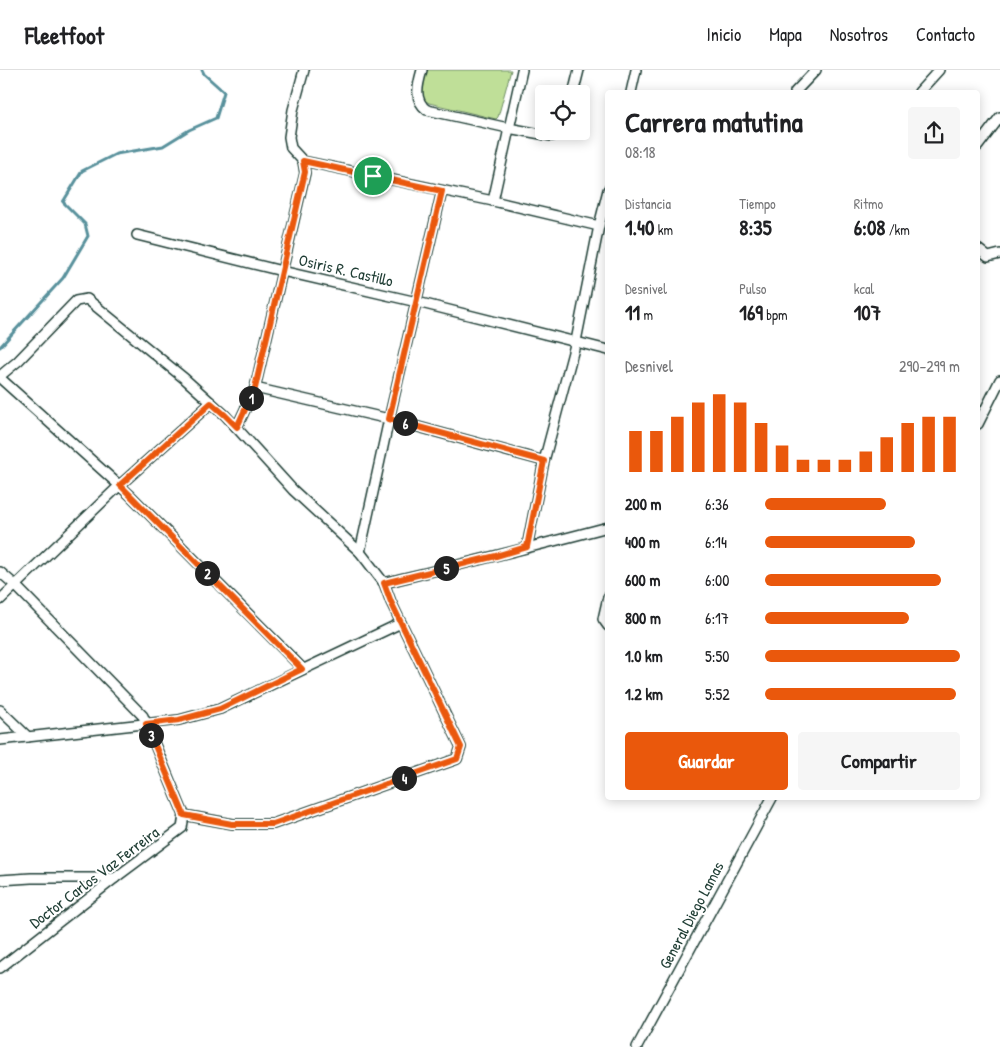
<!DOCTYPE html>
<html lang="es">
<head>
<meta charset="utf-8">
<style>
  body { margin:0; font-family:"Patrick Hand",sans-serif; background:#f6f6f6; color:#202124; height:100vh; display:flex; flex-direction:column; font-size:19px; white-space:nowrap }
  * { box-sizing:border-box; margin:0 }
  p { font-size:16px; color:#757577 }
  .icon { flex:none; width:28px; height:28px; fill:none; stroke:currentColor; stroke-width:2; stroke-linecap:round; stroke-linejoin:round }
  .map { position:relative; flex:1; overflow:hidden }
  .panel { position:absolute; left:605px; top:20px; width:375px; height:710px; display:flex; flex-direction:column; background:#fff; border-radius:5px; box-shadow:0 2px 12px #0003 }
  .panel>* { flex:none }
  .fabs { position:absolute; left:535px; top:15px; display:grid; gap:10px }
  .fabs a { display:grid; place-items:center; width:55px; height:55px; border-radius:5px; background:#fff; box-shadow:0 2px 12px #0003; font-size:25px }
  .pin { position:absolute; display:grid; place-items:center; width:42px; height:42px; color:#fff; margin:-21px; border:2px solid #fff; border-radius:50%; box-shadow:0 1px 5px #0007 }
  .km { position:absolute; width:25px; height:25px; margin:-12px; border-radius:50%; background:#222; color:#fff; font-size:14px; line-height:25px; text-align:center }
  .round { display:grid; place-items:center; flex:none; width:52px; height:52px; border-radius:5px; background:#f6f6f6 }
  .head { display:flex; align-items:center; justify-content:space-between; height:85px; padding:0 20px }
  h1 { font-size:28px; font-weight:800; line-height:38px }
  .figures { display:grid; grid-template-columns:repeat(3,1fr); gap:8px; height:85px; padding:5px 20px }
  .figures div { display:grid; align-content:center }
  .figures b { font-size:21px; font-weight:800 }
  .figures small { font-size:14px; font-weight:400 }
  .figures p { font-size:14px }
  .chart { height:140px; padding:10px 20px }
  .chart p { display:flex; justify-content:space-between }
  .chart svg { width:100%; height:90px; margin-top:5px; stroke:#ea580c; stroke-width:6 }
  .action { display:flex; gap:10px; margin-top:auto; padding:10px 20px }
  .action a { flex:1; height:58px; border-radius:5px; background:#ea580c; color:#fff; font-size:20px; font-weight:800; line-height:58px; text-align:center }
  .action a+a { background:#f6f6f6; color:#202124 }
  ul { padding:0 20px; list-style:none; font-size:16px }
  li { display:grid; grid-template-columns:80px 60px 1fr; align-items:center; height:38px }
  li i { height:12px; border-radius:6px; background:#ea580c }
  header { display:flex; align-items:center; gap:30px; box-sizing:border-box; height:70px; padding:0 25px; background:#fff; border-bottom:1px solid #e0e0e0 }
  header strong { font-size:24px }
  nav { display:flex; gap:28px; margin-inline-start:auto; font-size:18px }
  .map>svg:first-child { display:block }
</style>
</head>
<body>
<header>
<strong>Fleetfoot</strong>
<nav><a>Inicio</a><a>Mapa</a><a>Nosotros</a><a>Contacto</a></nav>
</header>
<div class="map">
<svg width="1000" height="977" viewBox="0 0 1000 977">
  <rect width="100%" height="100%" fill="#fff"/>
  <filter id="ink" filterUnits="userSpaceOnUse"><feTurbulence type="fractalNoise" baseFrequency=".02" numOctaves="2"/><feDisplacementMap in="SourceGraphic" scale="10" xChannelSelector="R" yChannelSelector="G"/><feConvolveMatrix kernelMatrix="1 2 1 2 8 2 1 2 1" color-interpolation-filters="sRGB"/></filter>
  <g filter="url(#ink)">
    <path fill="#bfdf98" stroke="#6f8e66" d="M 425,0 L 511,0 L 498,47 L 496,49 L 429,33 C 416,26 423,12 425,0 Z"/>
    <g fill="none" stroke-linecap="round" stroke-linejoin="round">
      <polyline stroke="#59919c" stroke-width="3" points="0,277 63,208 88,166 85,154 63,132 82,101 116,84 163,76 189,60 216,48 224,22 204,4 202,0"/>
      <defs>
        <g id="minor">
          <path d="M 422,0 C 418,14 413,30 427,40 L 508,58 L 552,66 L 560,63 L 561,61"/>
          <polyline points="631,22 636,0"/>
          <polyline points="795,22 816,0"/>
          <polyline points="919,22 939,0"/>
          <polyline points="573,24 579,0"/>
          <polyline points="978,76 1000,47"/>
          <polyline points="303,91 493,131 599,156"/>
          <polyline points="493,131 522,0"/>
          <polyline points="137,165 282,201 417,232 608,280"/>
          <polyline points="978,179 988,187 1000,184"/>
          <polyline points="0,306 18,291 76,231 87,229 185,309 225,345 293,420 360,482 384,513 391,532 461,677 457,689 273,754 233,754 184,745"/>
          <polyline points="0,308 130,425 303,599"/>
          <polyline points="255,318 389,349 544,391"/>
          <polyline points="978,354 1000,310"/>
          <polyline points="237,357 255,318 305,103 303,91 291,78 289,67 293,40 304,0"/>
          <polyline points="527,477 544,391 576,271 599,156 608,120"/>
          <polyline points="360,482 389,349 442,121"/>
          <polyline points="0,502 15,515 143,646 184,745 182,758 115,808 0,898"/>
          <path d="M 384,513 C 458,495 533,477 608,457"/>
          <polyline points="608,527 603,549 608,556"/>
          <polyline points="0,530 120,415 211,333"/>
          <polyline points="0,640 28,667"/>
          <polyline points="0,670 179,650 220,639 401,553"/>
          <polyline points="0,810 31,808 115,808"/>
          <polyline points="637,977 772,728"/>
        </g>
      </defs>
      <use href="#minor" stroke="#1f3d34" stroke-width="12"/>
      <use href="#minor" stroke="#fff" stroke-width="9"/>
    </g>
  </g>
  <g fill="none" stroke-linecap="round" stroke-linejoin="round" filter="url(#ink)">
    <defs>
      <polygon id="route" points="303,91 442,121 389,349 544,391 527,477 496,486 384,513 391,532 461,677 457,689 273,754 232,754 184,745 146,654 179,650 220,639 302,599 120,415 211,333 225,345 237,357 255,318 305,102"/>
    </defs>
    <use href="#route" stroke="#fff" stroke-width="10"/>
    <use href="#route" stroke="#ea580c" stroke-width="6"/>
  </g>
  <g text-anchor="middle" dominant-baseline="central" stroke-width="4" stroke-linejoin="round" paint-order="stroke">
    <g font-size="16" fill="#1f3d34" stroke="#fff">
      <text transform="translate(346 200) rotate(13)">Osiris R. Castillo</text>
      <text transform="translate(94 807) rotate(-37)">Doctor Carlos Vaz Ferreira</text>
      <text transform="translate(691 845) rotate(-62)">General Diego Lamas</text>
    </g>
  </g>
</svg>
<div class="fabs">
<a><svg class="icon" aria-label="locate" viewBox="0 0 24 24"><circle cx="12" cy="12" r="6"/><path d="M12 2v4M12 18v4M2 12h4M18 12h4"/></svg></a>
</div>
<div class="pin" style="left:373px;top:106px;background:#1e9e55"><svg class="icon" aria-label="arrive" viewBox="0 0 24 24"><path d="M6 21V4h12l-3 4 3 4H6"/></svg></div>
<b class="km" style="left:251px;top:328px">1</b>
<b class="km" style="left:207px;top:503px">2</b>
<b class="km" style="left:151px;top:665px">3</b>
<b class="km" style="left:404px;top:708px">4</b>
<b class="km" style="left:446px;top:498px">5</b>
<b class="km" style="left:405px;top:353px">6</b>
<section class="panel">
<div class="head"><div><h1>Carrera matutina</h1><p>08:18</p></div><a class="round"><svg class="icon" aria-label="share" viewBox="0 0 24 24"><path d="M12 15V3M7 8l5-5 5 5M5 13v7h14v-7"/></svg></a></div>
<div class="figures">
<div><p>Distancia</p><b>1.40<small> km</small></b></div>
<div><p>Tiempo</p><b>8:35</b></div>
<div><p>Ritmo</p><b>6:08<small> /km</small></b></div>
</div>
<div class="figures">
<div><p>Desnivel</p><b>11<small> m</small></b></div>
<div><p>Pulso</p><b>169<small> bpm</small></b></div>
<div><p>kcal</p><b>107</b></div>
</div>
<div class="chart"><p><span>Desnivel</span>290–299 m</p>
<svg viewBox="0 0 160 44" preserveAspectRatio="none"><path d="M5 44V24M15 44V24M25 44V17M35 44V10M45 44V6M55 44V10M65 44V20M75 44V31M85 44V38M95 44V38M105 44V38M115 44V34M125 44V27M135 44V20M145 44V17M155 44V17"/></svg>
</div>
<ul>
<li><b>200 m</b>6:36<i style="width:62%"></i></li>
<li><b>400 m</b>6:14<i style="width:77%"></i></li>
<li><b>600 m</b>6:00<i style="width:90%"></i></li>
<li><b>800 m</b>6:17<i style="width:74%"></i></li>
<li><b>1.0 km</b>5:50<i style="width:100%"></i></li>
<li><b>1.2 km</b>5:52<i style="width:98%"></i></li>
</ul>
<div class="action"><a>Guardar</a><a>Compartir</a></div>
</section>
</div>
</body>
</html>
